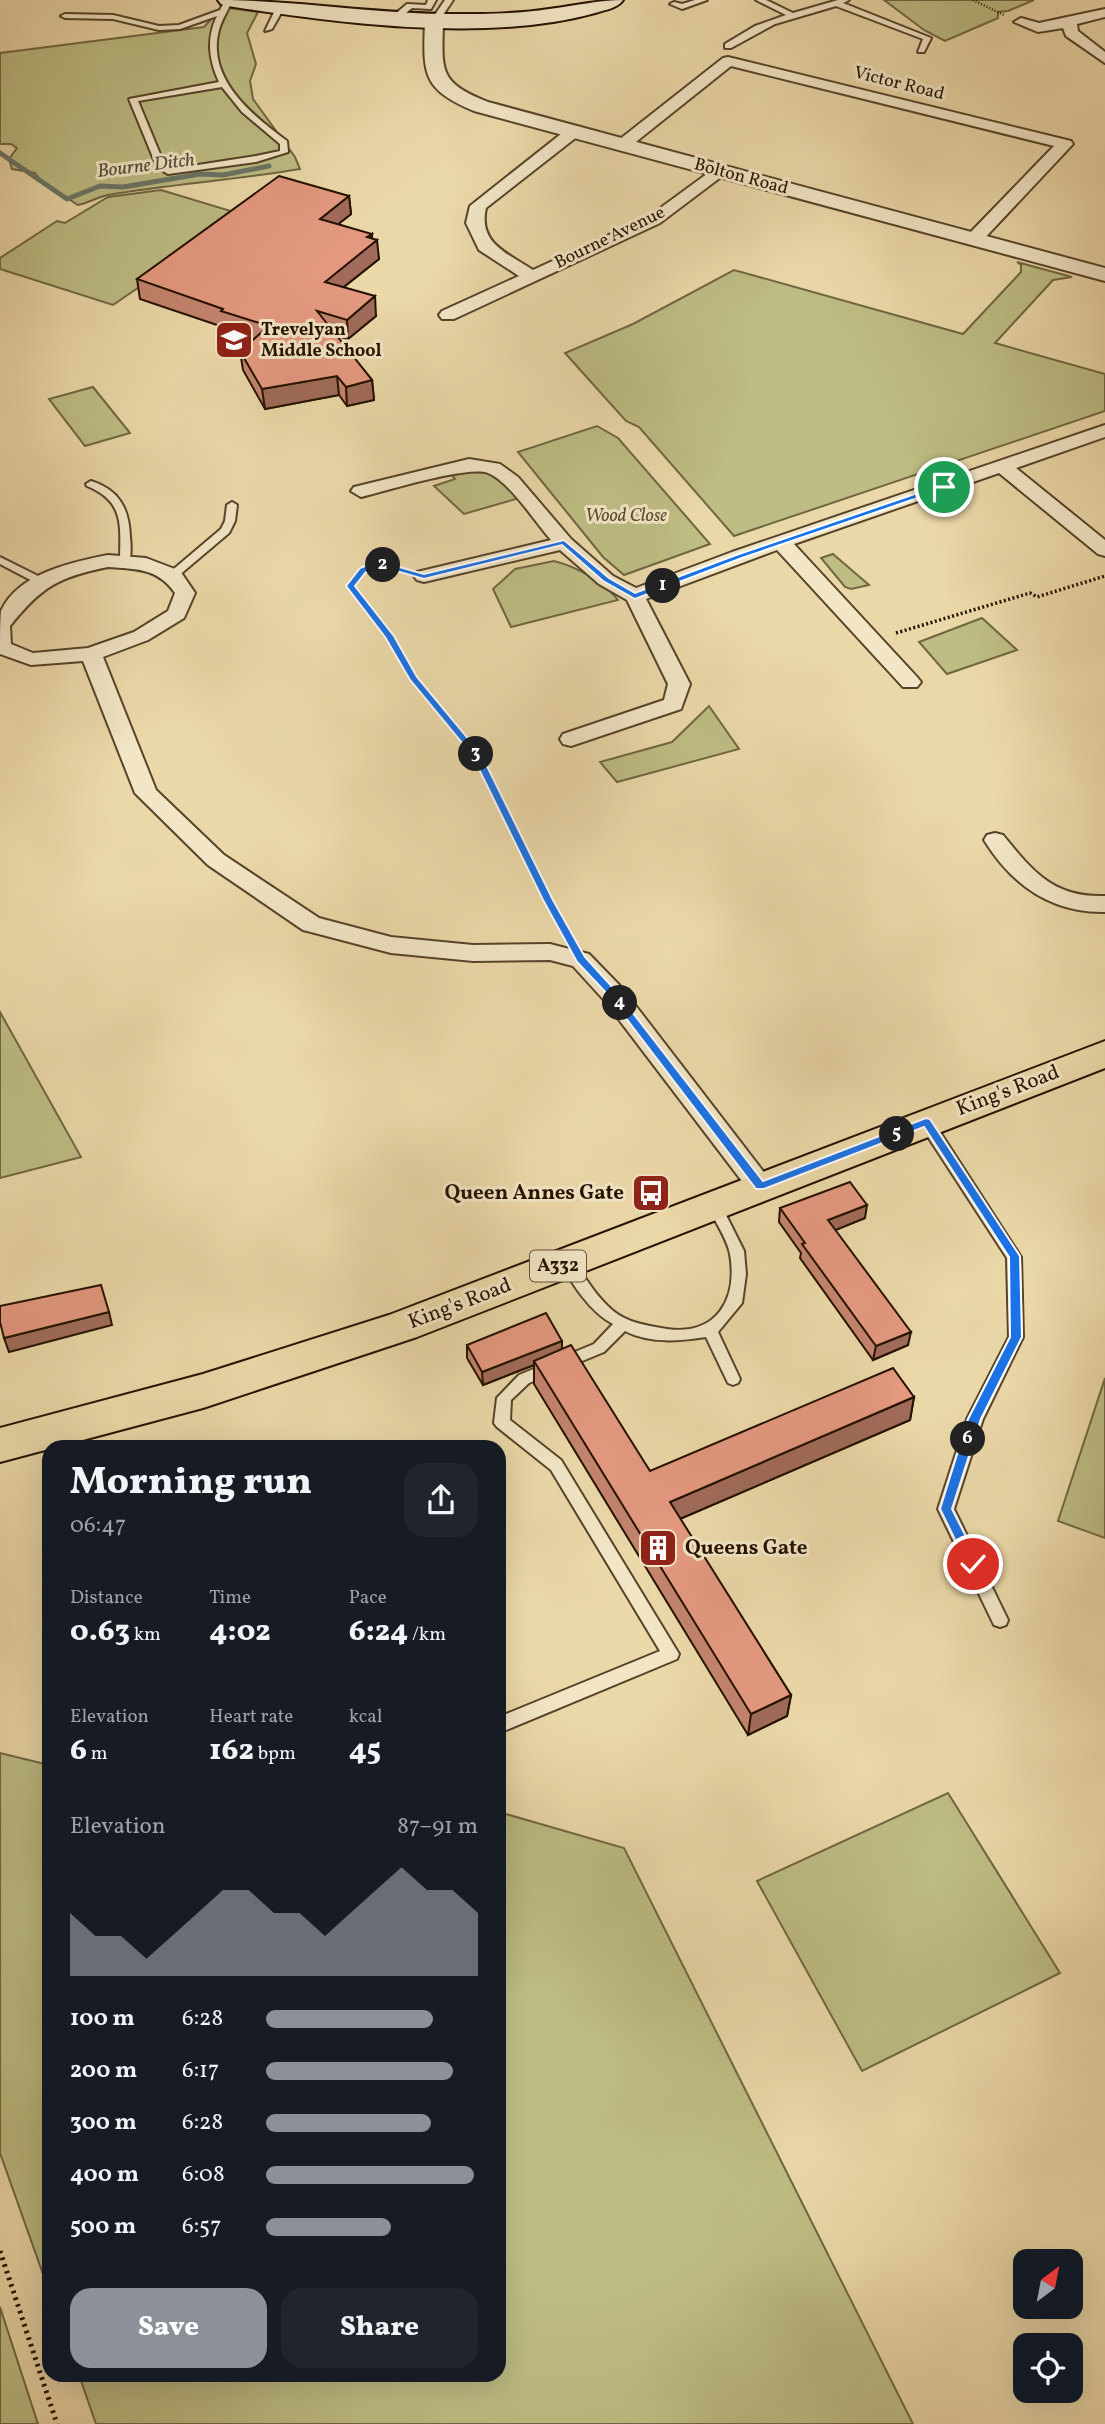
<!DOCTYPE html>
<html lang="en">
<head>
<meta charset="utf-8">
<style>
  body { margin:0; font-family:Vollkorn,serif; background:#20242c; color:#f1f3f6; height:100vh; display:flex; flex-direction:column; font-size:26px; white-space:nowrap }
  * { box-sizing:border-box; margin:0 }
  p { font-size:23px; color:#9ea1a6 }
  .icon { flex:none; width:38px; height:38px; fill:none; stroke:currentColor; stroke-width:2; stroke-linecap:round; stroke-linejoin:round }
  .map { position:relative; flex:1; overflow:hidden }
  .details { position:absolute; left:42px; top:1440px; width:464px; height:942px; display:flex; flex-direction:column; background:#171b24; border-radius:21px; box-shadow:0 7px 28px #0002 }
  .details>* { flex:none }
  .needle { width:46px; rotate:32deg }
  .buttons { position:absolute; left:1013px; top:2249px; display:grid; gap:14px }
  .buttons a { display:grid; place-items:center; width:70px; height:70px; border-radius:14px; background:#171b24; box-shadow:0 7px 28px #0002; font-size:35px }
  .pin { position:absolute; display:grid; place-items:center; width:60px; height:60px; color:#fff; margin:-30px; border:4px solid #fff; border-radius:50%; box-shadow:0 2px 7px #0007 }
  .km { position:absolute; width:35px; height:35px; margin:-18px; border-radius:50%; background:#222; color:#fff; font-size:19px; line-height:35px; text-align:center }
  .round { display:grid; place-items:center; flex:none; width:74px; height:74px; border-radius:21px; background:#20242c }
  .overview { display:flex; align-items:center; justify-content:space-between; height:119px; padding:0 28px }
  h1 { font-size:38px; font-weight:800; line-height:52px }
  .stats { display:grid; grid-template-columns:repeat(3,1fr); gap:10px; height:119px; padding:7px 28px }
  .stats div { display:grid; align-content:center }
  .stats b { font-size:30px; font-weight:800 }
  .stats small { font-size:19px; font-weight:400 }
  .stats p { font-size:19px }
  .chart { height:196px; padding:14px 28px }
  .chart p { display:flex; justify-content:space-between }
  .chart svg { width:100%; height:126px; margin-top:7px; fill:#8c9099; opacity:.7 }
  .action { display:flex; gap:14px; margin-top:auto; padding:14px 28px }
  .action a { flex:1; height:80px; border-radius:21px; background:#8c9099; color:#fff; font-size:28px; font-weight:800; line-height:80px; text-align:center }
  .action a+a { background:#20242c; color:#f1f3f6 }
  ul { padding:0 28px; list-style:none; font-size:23px }
  li { display:grid; grid-template-columns:112px 84px 1fr; align-items:center; height:52px }
  li i { height:18px; border-radius:9px; background:#8c9099 }
  .map>svg:first-child { display:block }
</style>
</head>
<body>
<div class="map">
<svg width="1105" height="2424" viewBox="0 0 1105 2424">
  <rect width="100%" height="100%" fill="#ebd8a8"/>
  <filter id="stains"><feTurbulence type="fractalNoise" baseFrequency=".00286" numOctaves="4"/><feColorMatrix values="0 0 0 0 .2 0 0 0 0 .09 0 0 0 0 .02 0 0 0 .5 -.17"/></filter>
  <radialGradient id="worn" r=".72"><stop offset=".6" stop-color="#630" stop-opacity="0"/><stop offset="1" stop-color="#630" stop-opacity=".3"/></radialGradient>
  <g fill="#bdbd84" stroke="#706742" stroke-width="2">
    <polygon points="884,0 1034,0 1008,11 998,12 998,18 945,41 924,30"/>
    <path d="M 222,7 L 258,12 L 247,33 L 256,64 L 250,81 L 253,99 L 295,157 L 300,169 C 236,180 172,184 108,195 C 97,197 89,203 78,205 L 42,182 L 35,173 L 12,169 L 9,159 L 17,148 L 11,144 L 0,144 L 0,53 L 204,27 Z"/>
    <polygon points="161,190 244,215 113,305 0,269 0,258 57,221 65,223 108,197"/>
    <polygon points="1017,262 1072,277 1053,280 995,343 1105,374 1105,411 734,536 639,427 626,421 565,353 633,324 734,270 963,334 1021,272 1021,265"/>
    <polygon points="93,387 130,433 85,446 49,399"/>
    <polygon points="597,426 618,438 710,544 624,575 603,557 518,452"/>
    <polygon points="484,468 523,497 464,514 434,486 455,479 447,470"/>
    <polygon points="833,554 869,585 851,589 845,587 821,558"/>
    <path d="M 554,561 C 577,567 603,581 618,600 L 511,627 L 493,589 L 515,569 Z"/>
    <polygon points="982,618 1017,650 947,674 919,642"/>
    <polygon points="709,706 739,749 617,782 600,762 672,742"/>
    <polygon points="0,1012 81,1157 0,1178"/>
    <polygon points="1105,1378 1105,1538 1058,1521"/>
    <polygon points="0,1753 49,1765 49,2291 0,2153"/>
    <polygon points="948,1793 1060,1973 862,2071 757,1881"/>
    <polygon points="499,1812 624,1848 913,2424 96,2424 79,2375 499,2375"/>
    <polygon points="0,2307 38,2424 0,2424"/>
  </g>
  <g fill="none" stroke-linecap="round" stroke-linejoin="round">
    <polyline stroke="#6a7667" stroke-width="5" points="0,153 67,199 100,186 123,187 200,174 223,175 269,166"/>
    <defs>
      <g id="service">
        <path d="M 225,0 L 233,0 C 228,10 222,19 219,30 C 206,79 253,116 287,141 L 288,152 L 256,162 L 168,174 L 157,167 L 129,99 L 219,82 C 209,60 206,39 217,16 L 180,29 L 159,30 L 113,19 L 65,18 L 61,16 L 65,14 L 113,15 L 159,26 L 179,25 L 220,10 ZM 222,87 L 242,112 L 280,144 L 280,151 L 256,156 L 172,169 L 165,166 L 138,101 Z"/>
        <polygon points="428,0 436,0 431,9 412,8 395,22 388,20 407,4 426,5"/>
        <polygon points="445,0 453,0 437,24 431,24 430,22"/>
        <polygon points="695,0 707,0 682,9 670,4 674,2 682,4"/>
        <polygon points="756,0 766,0 793,13 838,0 849,0 843,3 931,38 924,52 918,52 923,39 836,6 775,24 731,48 725,48 725,44 755,26 786,15"/>
        <polygon points="280,6 284,8 272,29 265,31 276,8"/>
        <path d="M 91,481 C 119,490 129,508 130,537 C 131,546 131,557 129,565 L 121,565 L 120,563 C 120,527 126,502 87,486 L 86,484 Z"/>
        <polygon points="232,502 237,505 235,521 229,533 177,577 169,577 169,573 221,529 225,521 227,505"/>
        <polygon points="0,557 48,581 49,583 48,585 40,585 0,564"/>
        <polygon points="926,1117 931,1118 1021,1257 1023,1337 983,1419 954,1509 1008,1620 1006,1625 1000,1627 994,1625 938,1509 967,1419 1009,1337 1007,1258 921,1126 919,1122 921,1118"/>
        <path d="M 714,1200 L 719,1201 L 744,1251 L 746,1274 L 742,1303 L 718,1332 L 740,1379 L 738,1383 L 733,1385 L 728,1383 L 706,1337 C 679,1341 651,1344 625,1331 L 604,1352 L 529,1383 L 511,1400 L 510,1420 L 561,1460 L 679,1654 L 677,1659 L 499,1733 L 499,1717 L 660,1651 L 551,1470 L 497,1427 L 494,1423 L 497,1398 L 519,1375 L 594,1344 L 613,1324 C 590,1312 573,1285 560,1262 L 562,1258 L 572,1258 C 584,1276 595,1295 612,1310 C 627,1323 648,1326 667,1329 C 717,1336 738,1299 730,1254 C 727,1238 714,1220 707,1205 L 709,1201 Z"/>
      </g>
      <g id="minor">
        <polygon points="1105,9 1105,17 1077,24 1078,31 1105,52 1105,63 1066,36 1063,28 1038,32 1014,22 1021,18 1039,23"/>
        <polygon points="728,57 1071,141 1073,144 980,243 974,244 966,239 968,235 1054,146 731,66 627,149 615,149 613,146 615,143 723,58"/>
        <path d="M 572,128 L 580,133 L 578,136 L 486,208 C 478,243 507,253 533,270 L 648,217 L 715,168 L 721,166 L 729,171 L 660,223 L 454,319 L 442,319 L 439,315 L 442,311 L 519,276 L 479,250 L 466,223 L 470,206 L 566,130 Z"/>
        <path d="M 1105,425 L 1105,437 L 1016,468 L 1105,540 L 1105,556 L 1098,554 L 999,473 L 794,544 L 917,677 L 921,682 L 917,687 L 903,687 L 777,550 L 646,599 L 690,684 L 681,709 L 571,746 L 563,744 L 560,739 L 563,734 L 664,700 L 668,684 L 627,600 L 599,584 L 560,550 L 424,582 L 417,580 L 414,576 L 417,572 L 551,540 C 535,522 510,482 488,473 C 468,465 386,491 361,497 L 351,491 L 354,487 L 469,459 L 500,464 L 518,477 L 571,539 L 613,576 L 636,588 L 732,552 Z"/>
        <path d="M 108,555 L 146,558 L 180,571 L 195,593 L 184,618 L 148,640 L 103,657 L 156,790 L 224,855 L 319,918 L 391,937 L 473,945 L 550,944 L 589,954 L 622,988 L 769,1179 L 773,1186 L 769,1193 L 760,1196 L 751,1193 L 604,1000 L 573,966 L 550,960 L 473,961 L 391,953 L 311,932 L 303,930 L 208,865 L 135,793 L 83,661 L 31,665 L 0,654 C 0,642 0,621 1,611 C 18,573 73,562 108,555 ZM 108,567 C 136,569 158,568 175,593 L 168,611 L 134,632 L 88,648 L 33,653 L 11,644 L 10,626 C 42,586 59,577 108,567 Z"/>
        <path d="M 995,833 L 1003,835 C 1033,872 1054,898 1105,896 L 1105,912 C 1051,913 1012,885 984,840 L 987,835 Z"/>
      </g>
      <path id="tertiary" d="M 434,16 L 443,22 C 442,71 438,82 488,102 L 1105,268 L 1105,281 L 474,111 C 422,89 423,74 425,22 Z"/>
      <path id="secondary" d="M 218,0 C 296,0 374,14 453,14 C 485,14 518,14 549,9 C 575,6 598,0 623,0 C 618,8 605,10 595,13 C 488,43 337,23 228,6 L 221,4 Z"/>
      <polygon id="primary" points="1105,1041 1105,1068 417,1337 203,1408 0,1462 0,1428 203,1374 389,1315"/>
    </defs>
    <use href="#service" stroke="#56432a" stroke-width="4"/>
    <use href="#minor" stroke="#56432a" stroke-width="4"/>
    <use href="#tertiary" stroke="#56432a" stroke-width="4"/>
    <use href="#secondary" stroke="#241100" stroke-width="4"/>
    <use href="#primary" stroke="#241100" stroke-width="4"/>
    <polyline stroke="#241100" stroke-width="2.5" stroke-dasharray="1 2" stroke-linecap="butt" points="973,0 1004,15"/>
    <g stroke="#241100" stroke-width="3.5" stroke-dasharray="2 2.5" stroke-linecap="butt">
      <polyline points="402,570 378,563 363,570 351,586 389,636 413,678 476,754 560,921"/>
      <polyline points="896,633 1030,593 1037,597 1105,576"/>
    </g>
    <polyline stroke="#241100" stroke-width="4.5" stroke-dasharray="2 3.5" stroke-linecap="butt" points="559,919 568,934"/>
    <polyline stroke="#241100" stroke-width="5" stroke-dasharray="2.5 4.5" stroke-linecap="butt" points="0,2251 57,2424"/>
    <use href="#service" fill="#f2e6c6" fill-rule="evenodd"/>
    <use href="#minor" fill="#f2e6c6" fill-rule="evenodd"/>
    <use href="#tertiary" fill="#f2e6c6" fill-rule="evenodd"/>
    <use href="#secondary" fill="#f2e6c6" fill-rule="evenodd"/>
    <use href="#primary" fill="#ebd8a8" fill-rule="evenodd"/>
  </g>
  <g fill="#c4846e" stroke="#241100" stroke-width="2">
    <polygon points="349,196 351,214 338,224 372,238 379,259 344,287 376,316 348,339 336,336 372,380 374,400 347,406 339,395 265,409 243,370 240,351 253,340 223,330 223,327 140,299 137,279"/>
    <polygon points="780,1208 865,1218 835,1230 908,1345 873,1360 800,1258 801,1253 779,1222"/>
    <polygon points="562,1341 562,1349 650,1471 914,1397 910,1420 680,1519 791,1695 787,1716 748,1735 534,1384 534,1365 483,1385 467,1358 467,1345"/>
  </g>
  <g fill="#a06b5a" stroke="#241100" stroke-width="2">
    <polygon points="349,196 351,214 321,238 320,219"/>
    <polygon points="372,234 372,244 377,240 379,259 326,301 325,282"/>
    <polygon points="375,296 376,316 348,339 347,320"/>
    <polygon points="337,376 339,395 265,409 262,389"/>
    <polygon points="372,380 374,400 347,406 346,387"/>
    <polygon points="867,1205 865,1218 826,1234 828,1220"/>
    <polygon points="109,1312 112,1325 9,1352 4,1338"/>
    <polygon points="911,1332 908,1345 873,1360 876,1346"/>
    <polygon points="562,1341 562,1354 534,1361 534,1365 483,1385 482,1372"/>
    <polygon points="914,1397 910,1420 668,1524 670,1502"/>
    <polygon points="791,1695 787,1716 748,1735 751,1714"/>
  </g>
  <g fill="#e49980" stroke="#241100" stroke-width="2">
    <polygon points="279,176 349,196 320,219 372,234 367,237 377,240 325,282 375,296 347,320 317,311 372,380 346,387 337,376 262,389 240,351 269,326 221,311 223,309 137,279"/>
    <polygon points="850,1182 867,1205 828,1220 911,1332 876,1346 802,1244 805,1243 780,1208"/>
    <polygon points="101,1285 109,1312 4,1338 0,1322 0,1306"/>
    <polygon points="546,1313 562,1341 482,1372 467,1345"/>
    <polygon points="571,1345 650,1471 893,1368 914,1397 670,1502 791,1695 751,1714 534,1361"/>
  </g>
  <polygon fill="#1a73e8" stroke="#fff" stroke-width="2" points="944,484 947,488 742,558 635,599 603,581 562,545 424,579 379,566 366,572 355,586 394,636 417,677 481,754 553,900 585,957 616,991 763,1181 926,1118 930,1119 1020,1256 1022,1337 981,1419 952,1509 980,1564 973,1570 969,1568 940,1509 968,1419 1010,1337 1009,1257 924,1127 764,1189 756,1189 609,996 577,962 543,900 472,755 410,680 385,637 346,586 360,568 378,561 424,574 564,540 609,578 635,593 736,555"/>
  <defs>
    <symbol id="school-square" viewBox="-11 -11 22 22"><rect x="-9" y="-9" width="18" height="18" rx="4" fill="#8f2418" stroke="#f2e6c6"/><path d="M0-5L7-2L0 1L-7-2ZM-4 1L0 2.5L4 1V4Q0 6-4 4Z" fill="#fff"/></symbol>
    <symbol id="bus-square" viewBox="-11 -11 22 22"><rect x="-9" y="-9" width="18" height="18" rx="4" fill="#8f2418" stroke="#f2e6c6"/><path d="M-5-6H5V4H4V6H2V4H-2V6H-4V4H-5ZM-3.5-4V0h7V-4ZM-3.5 1.2v1.5H-2V1.2ZM2 1.2v1.5H3.5V1.2Z" fill="#fff"/></symbol>
    <symbol id="building-square" viewBox="-11 -11 22 22"><rect x="-9" y="-9" width="18" height="18" rx="4" fill="#8f2418" stroke="#f2e6c6"/><path d="M-4-6H4V6H1V3H-1V6H-4ZM-2.5-4.3h1.7v1.8h-1.7ZM.8-4.3h1.7v1.8H.8ZM-2.5-1h1.7V.8h-1.7ZM.8-1h1.7V.8H.8Z" fill="#fff"/></symbol>
  </defs>
  <g fill-rule="evenodd">
    <use href="#school-square" x="212" y="318" width="44" height="44"/>
    <use href="#bus-square" x="629" y="1171" width="44" height="44"/>
    <use href="#building-square" x="636" y="1526" width="44" height="44"/>
  </g>
  <g text-anchor="middle" dominant-baseline="central" stroke-width="6" stroke-linejoin="round" paint-order="stroke">
    <g font-size="18" fill="#241100" stroke="#f2e6c6">
      <text transform="translate(899 84) rotate(14)">Victor Road</text>
      <text transform="translate(741 177) rotate(15)">Bolton Road</text>
      <text transform="translate(610 238) rotate(-26)">Bourne Avenue</text>
    </g>
    <g font-size="18" font-weight="bold" fill="#241100" stroke="#f2e6c6" text-anchor="start">
      <text x="261" y="330">Trevelyan<tspan x="261" dy="21">Middle School</tspan></text>
    </g>
    <g font-size="18" font-style="italic" fill="#5a4d2e" stroke="#f2e6c6">
      <text x="626" y="516">Wood Close</text>
    </g>
    <g font-size="19" font-style="italic" fill="#4d4c3c" stroke="#f2e6c6">
      <text transform="translate(146 166) rotate(-7)">Bourne Ditch</text>
    </g>
    <rect fill="#f2e6c6" stroke="#62513b" stroke-width="2" x="530" y="1250.5" width="56" height="31" rx="5"/>
    <g font-size="19" font-weight="bold" fill="#241100">
      <text x="558" y="1266">A332</text>
    </g>
    <g font-size="21" fill="#241100" stroke="#f2e6c6">
      <text transform="translate(1008 1091) rotate(-21)">King's Road</text>
      <text transform="translate(460 1304) rotate(-21)">King's Road</text>
    </g>
    <g font-size="21" font-weight="bold" fill="#241100" stroke="#f2e6c6" text-anchor="end">
      <text x="624" y="1193">Queen Annes Gate</text>
      <text x="685" y="1548" text-anchor="start">Queens Gate</text>
    </g>
  </g>
  <rect width="100%" height="100%" filter="url(#stains)"/>
  <rect width="100%" height="100%" fill="url(#worn)"/>
</svg>
<div class="buttons">
<a><svg class="needle" viewBox="-14 -14 28 28"><path d="M0-13l5 13h-10z" fill="#e53935"/><path d="M0 13l5-13h-10z" fill="#9ea1a6"/></svg></a>
<a><svg class="icon" aria-label="locate" viewBox="0 0 24 24"><circle cx="12" cy="12" r="6"/><path d="M12 2v4M12 18v4M2 12h4M18 12h4"/></svg></a>
</div>
<div class="pin" style="left:944px;top:487px;background:#1e9e55"><svg class="icon" aria-label="arrive" viewBox="0 0 24 24"><path d="M6 21V4h12l-3 4 3 4H6"/></svg></div>
<div class="pin" style="left:973px;top:1564px;background:#d93025"><svg class="icon" aria-label="check" viewBox="0 0 24 24"><path d="M5 12l5 5 9-10"/></svg></div>
<b class="km" style="left:663px;top:586px">1</b>
<b class="km" style="left:383px;top:565px">2</b>
<b class="km" style="left:476px;top:754px">3</b>
<b class="km" style="left:620px;top:1003px">4</b>
<b class="km" style="left:897px;top:1134px">5</b>
<b class="km" style="left:968px;top:1439px">6</b>
<section class="details">
<div class="overview"><div><h1>Morning run</h1><p>06:47</p></div><a class="round"><svg class="icon" aria-label="share" viewBox="0 0 24 24"><path d="M12 15V3M7 8l5-5 5 5M5 13v7h14v-7"/></svg></a></div>
<div class="stats">
<div><p>Distance</p><b>0.63<small> km</small></b></div>
<div><p>Time</p><b>4:02</b></div>
<div><p>Pace</p><b>6:24<small> /km</small></b></div>
</div>
<div class="stats">
<div><p>Elevation</p><b>6<small> m</small></b></div>
<div><p>Heart rate</p><b>162<small> bpm</small></b></div>
<div><p>kcal</p><b>45</b></div>
</div>
<div class="chart"><p><span>Elevation</span>87–91 m</p>
<svg viewBox="0 0 160 44" preserveAspectRatio="none"><path d="M0 44V22L10 30L20 30L30 38L40 30L50 22L60 14L70 14L80 22L90 22L100 30L110 22L120 14L130 6L140 14L150 14L160 22V44z"/></svg>
</div>
<ul>
<li><b>100 m</b>6:28<i style="width:79%"></i></li>
<li><b>200 m</b>6:17<i style="width:88%"></i></li>
<li><b>300 m</b>6:28<i style="width:78%"></i></li>
<li><b>400 m</b>6:08<i style="width:98%"></i></li>
<li><b>500 m</b>6:57<i style="width:59%"></i></li>
</ul>
<div class="action"><a>Save</a><a>Share</a></div>
</section>
</div>
</body>
</html>
